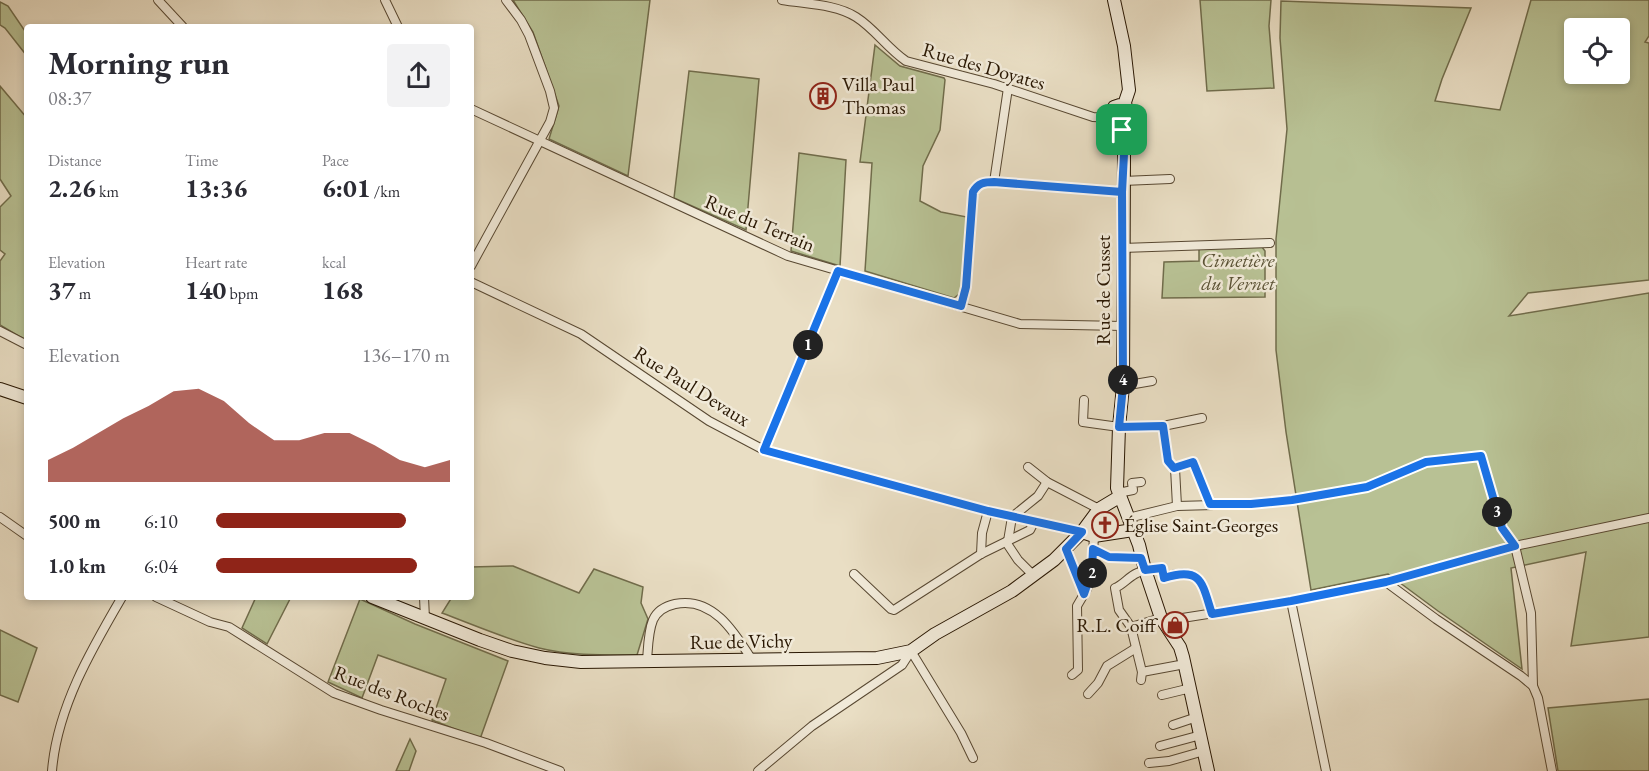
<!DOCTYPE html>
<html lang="en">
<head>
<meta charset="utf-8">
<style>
  body { margin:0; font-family:"EB Garamond",serif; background:#f2f2f3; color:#2b2b33; height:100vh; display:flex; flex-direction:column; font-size:22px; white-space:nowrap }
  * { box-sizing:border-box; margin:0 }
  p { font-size:20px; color:#7c7c81 }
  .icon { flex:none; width:33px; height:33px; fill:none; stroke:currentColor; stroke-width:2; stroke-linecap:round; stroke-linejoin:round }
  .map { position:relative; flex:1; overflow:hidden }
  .details { position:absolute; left:24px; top:24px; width:450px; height:576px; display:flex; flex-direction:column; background:#fff; border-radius:6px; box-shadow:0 3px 9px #0003 }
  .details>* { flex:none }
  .fabs { position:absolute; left:1564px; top:18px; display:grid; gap:12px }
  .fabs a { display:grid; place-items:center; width:66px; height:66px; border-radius:6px; background:#fff; box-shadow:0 3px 9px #0003; font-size:30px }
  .pin { position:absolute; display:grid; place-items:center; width:51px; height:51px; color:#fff; margin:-26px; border-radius:12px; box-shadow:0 3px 9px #0006 }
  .km { position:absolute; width:30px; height:30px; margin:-15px; border-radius:50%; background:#222; color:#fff; font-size:16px; line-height:30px; text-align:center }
  .round { display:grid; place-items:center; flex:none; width:63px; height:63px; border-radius:6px; background:#f2f2f3 }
  .headline { display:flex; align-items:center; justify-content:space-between; height:102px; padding:0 24px }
  h1 { font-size:33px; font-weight:700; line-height:45px }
  .stats { display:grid; grid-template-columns:repeat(3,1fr); gap:9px; height:102px; padding:6px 24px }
  .stats div { display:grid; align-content:center }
  .stats b { font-size:26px; font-weight:700 }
  .stats small { font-size:16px; font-weight:400 }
  .stats p { font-size:16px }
  .chart { height:168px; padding:12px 24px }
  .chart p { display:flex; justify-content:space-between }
  .chart svg { width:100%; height:108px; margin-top:6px; fill:#8f2418; opacity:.7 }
  ul { padding:0 24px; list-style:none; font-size:20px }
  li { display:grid; grid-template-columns:96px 72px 1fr; align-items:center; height:45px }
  li i { height:15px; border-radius:8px; background:#8f2418 }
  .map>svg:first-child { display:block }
</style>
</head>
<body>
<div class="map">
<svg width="1649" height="771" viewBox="0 0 1649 771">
  <rect width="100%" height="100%" fill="#e9dec4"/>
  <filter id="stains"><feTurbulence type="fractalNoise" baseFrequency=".00333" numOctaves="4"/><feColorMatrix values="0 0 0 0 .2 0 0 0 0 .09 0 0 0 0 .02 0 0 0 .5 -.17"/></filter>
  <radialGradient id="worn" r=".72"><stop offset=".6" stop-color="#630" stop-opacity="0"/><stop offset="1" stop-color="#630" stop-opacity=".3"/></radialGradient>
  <g fill="#b8c194" stroke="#706c4b" stroke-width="1.5" fill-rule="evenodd">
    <polygon points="513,0 650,0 628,176 549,139 559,106 533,32"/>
    <polygon points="1200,0 1271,0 1269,26 1274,88 1207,91"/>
    <path d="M 1531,0 L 1649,0 L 1649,36 L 1645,42 L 1649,43 L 1649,280 L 1528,293 L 1509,316 L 1649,293 L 1649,637 L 1571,646 L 1586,552 L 1511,568 L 1522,669 L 1438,611 L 1388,574 L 1311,590 L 1286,432 L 1276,350 L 1276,239 L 1287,129 L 1280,38 L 1281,1 L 1471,8 L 1442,79 L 1435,101 L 1500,110 ZM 1575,28 L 1620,28 L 1620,74 L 1575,74 Z"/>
    <polygon points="0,2 8,6 27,34 27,56 5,28 0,25"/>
    <polygon points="875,45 900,66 944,78 945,80 940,130 923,166 920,201 941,212 967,217 963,291 954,298 865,271 872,163 860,162"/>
    <polygon points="689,71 759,79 746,230 674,198"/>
    <polygon points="0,86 27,118 27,341 0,325 0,261 5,254 0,250 0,207 11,196 0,179"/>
    <polygon points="799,153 846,160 840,266 791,251"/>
    <polygon points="1199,247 1262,247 1265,251 1265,297 1162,298 1164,262 1199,261"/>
    <path d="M 513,566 L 579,593 L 594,569 L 643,587 L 641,603 L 648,619 L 637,655 C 605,655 571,656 539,648 C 506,639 474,625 442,613 L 452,597 L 471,597 L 471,567 Z"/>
    <polygon points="256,597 291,597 267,644 242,628"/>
    <polygon points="360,599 415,624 508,661 480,739 432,720 446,679 378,655 362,698 328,682"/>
    <polygon points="0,630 37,648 18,702 0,695"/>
    <polygon points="1649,699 1649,771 1558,771 1548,708"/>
    <polygon points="410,739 416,751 409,771 396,771"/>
  </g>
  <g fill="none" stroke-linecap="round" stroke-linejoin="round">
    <defs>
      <g id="street">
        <polyline points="158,0 183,27"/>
        <polyline points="385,0 398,27"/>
        <path d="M 782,0 C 805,4 836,4 856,17 C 875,29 887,48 906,61 L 994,84 L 1093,117 L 1114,118"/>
        <polyline points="471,109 788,256 1020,324 1123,326"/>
        <polyline points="1123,181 1170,179"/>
        <polyline points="994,182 1008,88"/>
        <polyline points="1122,248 1270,243"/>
        <polyline points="471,266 550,122 554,108 550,91 529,35 521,20 506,0"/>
        <polyline points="471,282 581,334 709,421 764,450 980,509 1082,532"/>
        <path d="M 961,306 L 966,287 L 973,192 C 978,183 984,182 994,182 L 1122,192"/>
        <polyline points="0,331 27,345"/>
        <polyline points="1123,386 1152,381"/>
        <polyline points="1084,400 1083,422 1119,427 1163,426 1168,461 1175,468 1177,506"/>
        <polyline points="1163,426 1202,418"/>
        <polyline points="764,450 838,271"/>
        <polyline points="1028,467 1047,482 1099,509"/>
        <polyline points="1175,468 1193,462 1210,504"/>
        <polyline points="1118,493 1133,490 1132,483 1141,482"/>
        <polyline points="0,517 27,536"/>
        <polyline points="1128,518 1177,506 1251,504 1292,500 1367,487 1426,462 1481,456 1502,528 1515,546 1531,613 1533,686"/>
        <polyline points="1008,541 1012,517 1038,496 1047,482"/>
        <polyline points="1006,542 1018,560 1034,576"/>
        <polyline points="1066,549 1084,594"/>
        <polyline points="1093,549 1109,557 1141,558"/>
        <polyline points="981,554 982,533 988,511"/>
        <polyline points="854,574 891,609 894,610 981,554 1030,530 1034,522"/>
        <polyline points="1386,582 1436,619 1521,676 1533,686 1538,698 1552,771"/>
        <polyline points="156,597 210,622 229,627 334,693 381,710 486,743 560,771"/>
        <polyline points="424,597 425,619"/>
        <polyline points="1291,601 1326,771"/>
        <polyline points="1163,621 1291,601 1386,582 1515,546 1649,518"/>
        <polyline points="1131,627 1161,618"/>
        <polyline points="911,651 961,733 973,758"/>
        <path d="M 647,661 C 648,649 648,632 653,620 C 657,611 666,606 675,604 C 713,596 735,633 752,660"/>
        <polyline points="1142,672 1185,664"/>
        <polyline points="1072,675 1078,670 1077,606 1087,589 1092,571 1094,536"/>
        <path d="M 1141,680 L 1142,672 L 1131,627 L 1119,610 L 1115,588 C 1122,585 1126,580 1132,576 C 1140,570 1151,569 1162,568 L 1164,577 C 1202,566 1202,583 1212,614"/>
        <polyline points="1088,694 1098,683 1107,666 1136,648"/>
        <polyline points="1162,695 1191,688"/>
        <polyline points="1173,725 1197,717"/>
        <polyline points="1160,746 1201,735"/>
        <polyline points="1149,763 1169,761 1204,751"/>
        <path d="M 52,771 C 57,708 91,650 122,597"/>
        <polyline points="758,771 812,726 902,665 911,651"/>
      </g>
      <g id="secondary">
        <polyline points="1114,0 1124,46 1129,90 1125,102 1127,115 1123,119 1114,118 1112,112 1114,107 1120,105 1125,107"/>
        <polyline points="1119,120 1123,139 1124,154 1123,386 1119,427 1117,488 1139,545 1145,570 1161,618 1180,647 1183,657 1208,771"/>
        <polyline points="0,389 27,398"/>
        <polyline points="1082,532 1094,536 1133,530"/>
        <polyline points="372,597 480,640 512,651 545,658 581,662 877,658 911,651 935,634 1012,591 1054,560 1082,532 1099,509 1119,497"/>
      </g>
    </defs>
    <use href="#street" stroke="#584832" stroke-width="10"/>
    <use href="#secondary" stroke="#281602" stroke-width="14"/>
    <use href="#street" stroke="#f1ead9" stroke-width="8"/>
    <use href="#secondary" stroke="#f1ead9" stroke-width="12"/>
  </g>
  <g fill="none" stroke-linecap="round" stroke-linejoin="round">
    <defs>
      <path id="route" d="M 1122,130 L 1124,154 L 1122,192 L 994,182 C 984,182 978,183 973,192 L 966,287 L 961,306 L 838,271 L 764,450 L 988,511 L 1082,532 L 1066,549 L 1084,594 L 1092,571 L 1093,549 L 1109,557 L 1141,558 L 1145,570 L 1162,568 L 1164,578 C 1202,566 1202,583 1212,614 L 1291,601 L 1386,582 L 1515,546 L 1502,528 L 1481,456 L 1426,462 L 1367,487 L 1292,500 L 1251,504 L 1210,504 L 1193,462 L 1174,468 L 1168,461 L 1163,426 L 1119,427 L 1123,386 L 1122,192 L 1124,154 L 1127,139 L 1125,117 L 1119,120 L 1122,130"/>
    </defs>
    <use href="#route" stroke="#fff" stroke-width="12"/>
    <use href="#route" stroke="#1a73e8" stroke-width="8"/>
  </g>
  <defs>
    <symbol id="building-ring" viewBox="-11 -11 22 22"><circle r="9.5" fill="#f1ead9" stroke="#8f2418" stroke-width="1.5"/><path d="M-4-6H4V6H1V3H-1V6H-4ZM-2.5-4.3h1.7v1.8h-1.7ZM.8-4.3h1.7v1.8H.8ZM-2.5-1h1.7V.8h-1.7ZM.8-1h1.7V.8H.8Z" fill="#8f2418"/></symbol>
    <symbol id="church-ring" viewBox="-11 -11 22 22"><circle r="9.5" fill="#f1ead9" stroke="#8f2418" stroke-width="1.5"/><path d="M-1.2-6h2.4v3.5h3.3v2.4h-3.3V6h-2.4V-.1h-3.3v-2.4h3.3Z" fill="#8f2418"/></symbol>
    <symbol id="shop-ring" viewBox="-11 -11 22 22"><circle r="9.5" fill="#f1ead9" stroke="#8f2418" stroke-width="1.5"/><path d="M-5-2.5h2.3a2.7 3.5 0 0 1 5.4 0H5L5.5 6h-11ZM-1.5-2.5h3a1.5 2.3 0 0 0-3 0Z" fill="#8f2418"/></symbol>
  </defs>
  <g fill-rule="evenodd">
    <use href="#building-ring" x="808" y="81" width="30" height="30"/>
    <use href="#church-ring" x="1090" y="510" width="30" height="30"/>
    <use href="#shop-ring" x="1160" y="610" width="30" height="30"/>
  </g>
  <g text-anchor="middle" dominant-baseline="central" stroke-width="5" stroke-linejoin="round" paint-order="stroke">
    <g font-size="20" fill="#281602" stroke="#f1ead9">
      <text transform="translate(984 66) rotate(16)">Rue des Doyates</text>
      <text transform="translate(760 223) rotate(23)">Rue du Terrain</text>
      <text transform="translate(1103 290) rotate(-90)">Rue de Cusset</text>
      <text transform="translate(692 386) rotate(32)">Rue Paul Devaux</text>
      <text transform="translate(741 641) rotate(-1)">Rue de Vichy</text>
      <text transform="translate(392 693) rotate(21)">Rue des Roches</text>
    </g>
    <g font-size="20" fill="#281602" stroke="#f1ead9" text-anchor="start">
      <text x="842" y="84">Villa Paul<tspan x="842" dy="23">Thomas</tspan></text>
      <text x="1124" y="525">Église Saint-Georges</text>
      <text x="1156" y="625" text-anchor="end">R.L. Coiff</text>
    </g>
    <g font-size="20" font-style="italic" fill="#5a5235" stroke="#f1ead9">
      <text x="1238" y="260">Cimetière<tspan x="1238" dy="23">du Vernet</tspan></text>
    </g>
  </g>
  <rect width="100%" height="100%" filter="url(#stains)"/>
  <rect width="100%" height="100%" fill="url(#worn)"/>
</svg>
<div class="fabs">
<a><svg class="icon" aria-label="locate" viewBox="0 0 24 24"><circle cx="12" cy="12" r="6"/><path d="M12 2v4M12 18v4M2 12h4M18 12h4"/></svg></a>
</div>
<div class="pin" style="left:1122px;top:130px;background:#1e9e55"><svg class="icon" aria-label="arrive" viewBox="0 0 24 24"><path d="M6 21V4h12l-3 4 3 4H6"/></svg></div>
<b class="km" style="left:808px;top:345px">1</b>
<b class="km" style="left:1092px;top:573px">2</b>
<b class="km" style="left:1497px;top:512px">3</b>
<b class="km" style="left:1123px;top:380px">4</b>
<section class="details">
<div class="headline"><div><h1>Morning run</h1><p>08:37</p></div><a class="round"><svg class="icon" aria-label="share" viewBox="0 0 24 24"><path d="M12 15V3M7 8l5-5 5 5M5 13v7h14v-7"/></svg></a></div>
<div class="stats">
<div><p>Distance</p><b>2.26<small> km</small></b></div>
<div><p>Time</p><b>13:36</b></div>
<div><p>Pace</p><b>6:01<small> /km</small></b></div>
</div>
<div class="stats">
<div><p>Elevation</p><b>37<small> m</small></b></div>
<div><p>Heart rate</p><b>140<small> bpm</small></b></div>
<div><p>kcal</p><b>168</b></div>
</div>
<div class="chart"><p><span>Elevation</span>136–170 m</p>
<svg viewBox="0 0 160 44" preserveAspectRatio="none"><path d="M0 44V35L10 30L20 24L30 18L40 13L50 7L60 6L70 11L80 20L90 27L100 27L110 24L120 24L130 29L140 35L150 38L160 35V44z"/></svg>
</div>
<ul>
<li><b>500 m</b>6:10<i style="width:81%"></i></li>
<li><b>1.0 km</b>6:04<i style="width:86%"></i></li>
</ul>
</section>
</div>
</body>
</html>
